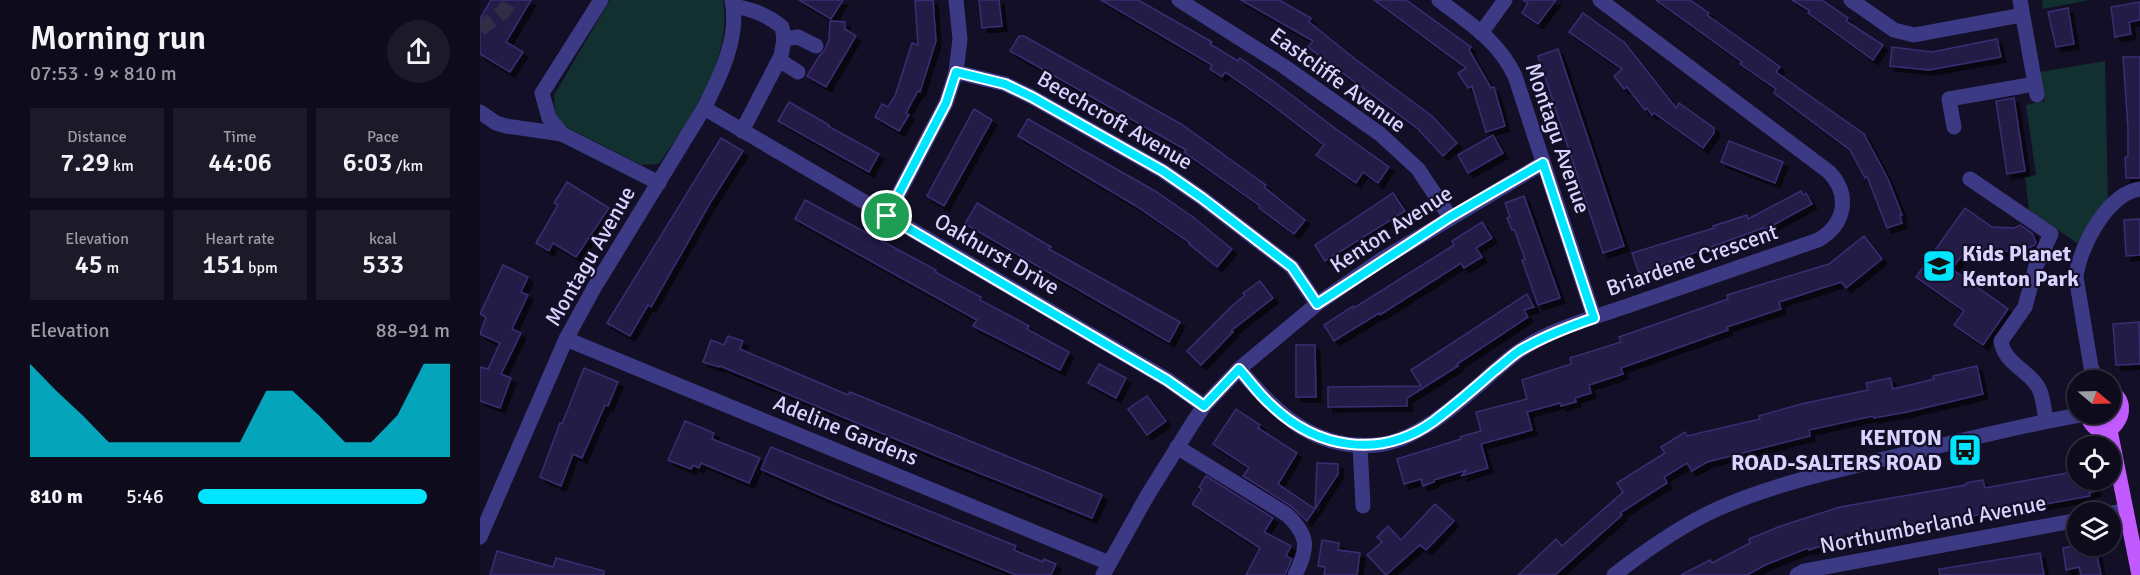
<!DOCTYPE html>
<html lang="en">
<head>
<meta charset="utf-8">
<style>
  body { margin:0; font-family:Signika,sans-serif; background:#1c1929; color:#f1f3f6; height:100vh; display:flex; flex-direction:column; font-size:22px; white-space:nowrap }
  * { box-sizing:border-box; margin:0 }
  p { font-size:20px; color:#9b9ba3 }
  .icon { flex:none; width:33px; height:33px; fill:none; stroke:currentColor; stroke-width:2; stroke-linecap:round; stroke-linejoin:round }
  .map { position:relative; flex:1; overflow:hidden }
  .details { display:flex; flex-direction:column; background:#0e0b1c; width:480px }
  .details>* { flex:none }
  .needle { width:39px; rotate:109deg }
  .tools { position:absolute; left:1587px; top:370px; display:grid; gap:12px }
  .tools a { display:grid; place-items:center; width:54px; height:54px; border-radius:50%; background:#0e0b1c; box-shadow:0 2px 4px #0004,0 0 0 2px #2e2b3b; font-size:30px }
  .pin { position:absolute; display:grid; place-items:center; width:51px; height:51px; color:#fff; margin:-26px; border:3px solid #fff; border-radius:50%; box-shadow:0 2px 6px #0007 }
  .round { display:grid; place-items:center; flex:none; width:63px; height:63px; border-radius:32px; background:#1c1929 }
  .headline { display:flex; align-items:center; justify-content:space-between; height:102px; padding:0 30px }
  h1 { font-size:33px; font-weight:600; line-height:45px }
  .figures { display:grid; grid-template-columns:repeat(3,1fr); gap:9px; height:102px; padding:6px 30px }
  .figures div { display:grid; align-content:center; border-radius:0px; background:#1c1929; text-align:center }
  .figures b { font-size:26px; font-weight:600 }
  .figures small { font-size:16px; font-weight:400 }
  .figures p { font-size:16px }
  .chart { height:168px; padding:12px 30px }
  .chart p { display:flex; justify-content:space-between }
  .chart svg { width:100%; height:108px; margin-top:6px; fill:#00e5ff; opacity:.7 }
  ul { padding:0 30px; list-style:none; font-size:20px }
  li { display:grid; grid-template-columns:96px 72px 1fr; align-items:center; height:45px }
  li i { height:15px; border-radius:8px; background:#00e5ff }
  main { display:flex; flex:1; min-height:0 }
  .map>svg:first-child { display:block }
</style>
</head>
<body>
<main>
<section class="details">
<div class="headline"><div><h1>Morning run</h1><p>07:53 · 9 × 810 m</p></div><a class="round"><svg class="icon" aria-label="share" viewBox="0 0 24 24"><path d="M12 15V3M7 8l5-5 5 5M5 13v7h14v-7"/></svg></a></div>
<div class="figures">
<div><p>Distance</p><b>7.29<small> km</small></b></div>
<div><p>Time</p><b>44:06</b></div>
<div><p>Pace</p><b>6:03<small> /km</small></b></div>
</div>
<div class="figures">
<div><p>Elevation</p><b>45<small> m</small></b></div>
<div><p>Heart rate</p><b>151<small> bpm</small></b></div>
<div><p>kcal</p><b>533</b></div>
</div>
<div class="chart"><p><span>Elevation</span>88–91 m</p>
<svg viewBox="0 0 160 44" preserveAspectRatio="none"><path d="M0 44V6L10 17L20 27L30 38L40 38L50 38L60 38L70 38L80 38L90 17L100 17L110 27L120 38L130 38L140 27L150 6L160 6V44z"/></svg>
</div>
<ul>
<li><b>810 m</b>5:46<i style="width:91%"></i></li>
</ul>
</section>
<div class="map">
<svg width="1660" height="575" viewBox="0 0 1660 575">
  <defs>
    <filter id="shadow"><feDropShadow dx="5" dy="5" stdDeviation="0" flood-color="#0009"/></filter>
  </defs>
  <rect width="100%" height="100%" fill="#130f26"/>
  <g fill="#12302f">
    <path d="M 130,0 L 243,0 C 253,59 210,118 179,164 L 161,165 L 82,125 L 75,113 L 74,95 Z"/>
    <polygon points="1562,0 1610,0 1563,9"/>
    <polygon points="1625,61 1628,202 1597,243 1549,210 1545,177 1556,175 1546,105 1565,101 1560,72"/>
  </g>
  <g fill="#241b47" stroke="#3b2d73" stroke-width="1.5" filter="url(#shadow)">
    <polygon points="11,0 51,0 26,42 43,52 30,72 0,54 0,19"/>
    <polygon points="319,0 363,0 351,19"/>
    <polygon points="453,0 456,41 440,92 438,91 426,113 429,115 419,131 395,117 402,104 408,107 415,96 432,43 438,45 435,1"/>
    <polygon points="499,0 519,0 522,26 502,28"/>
    <polygon points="621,0 658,0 732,42 730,44 758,61 760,58 797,84 856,129 909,167 898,183 883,172 876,183 836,155 844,145 792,105 745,72 742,77 730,69 732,65"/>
    <polygon points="761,0 799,0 831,18 829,22 875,59 952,116 977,143 963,156 938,129 828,47 833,41"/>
    <polygon points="894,0 926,0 991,47 989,50 1011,88 1014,87 1025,126 1006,132 992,86 988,88 978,73 986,68"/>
    <polygon points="1043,0 1076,0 1058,24 1042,13 1048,3"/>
    <polygon points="1176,0 1210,0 1229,13 1227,15 1300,67 1296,72 1384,134 1408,179 1422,215 1420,215 1422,223 1407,228 1387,176 1385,178 1370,150 1294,93 1296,89 1260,64 1262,62"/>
    <polygon points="1312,0 1342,0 1368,18 1366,21 1403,45 1393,60 1328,13 1330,11"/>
    <polygon points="1660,2 1660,20 1649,22 1651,34 1635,37 1631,7"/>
    <polygon points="1588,8 1594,44 1576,47 1568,12"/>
    <polygon points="1103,13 1145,43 1196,108 1199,103 1234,128 1234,133 1223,148 1174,113 1172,115 1167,108 1165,110 1147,87 1144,89 1134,76 1142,69 1089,32"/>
    <polygon points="350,21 365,22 365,29 376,36 346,87 327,76 340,55 345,50 349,39"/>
    <polygon points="539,36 544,36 701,124 786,185 784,187 825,220 814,234 779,208 780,206 704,152 706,150 530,51"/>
    <polygon points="1517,39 1521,57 1449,70 1410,66 1412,47 1452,52"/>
    <polygon points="1078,49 1144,246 1123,253 1058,56"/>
    <polygon points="1643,57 1660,57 1660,178 1646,178 1645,157 1648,157 1648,128"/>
    <polygon points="1534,98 1545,171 1527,174 1516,101"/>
    <polygon points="309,102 349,125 348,126 399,154 389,172 298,121"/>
    <polygon points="494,109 512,120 464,206 447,196"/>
    <polygon points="548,119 675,191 713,217 752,249 737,267 709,244 710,243 656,206 538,136"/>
    <polygon points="1013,135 1023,153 988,173 978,155"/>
    <polygon points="241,138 263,151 232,200 171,307 168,305 150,336 127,323"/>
    <polygon points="1249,141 1303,162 1295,183 1241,162"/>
    <polygon points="87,182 129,208 96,257 73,243 69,251 56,243 78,205 74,203"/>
    <polygon points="1321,191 1323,195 1326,193 1332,204 1284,230 1283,228 1159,273 1152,253 1234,228 1233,226 1267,215 1268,219"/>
    <polygon points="913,193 925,211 845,261 835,245"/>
    <polygon points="1044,196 1080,298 1058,305 1042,260 1045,259 1034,229 1032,230 1027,218 1030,217 1025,203"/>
    <polygon points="325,200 456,270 455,272 501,297 500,300 549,326 547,329 589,352 580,370 493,326 497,320 315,219"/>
    <polygon points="497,203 571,247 569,249 700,322 689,342 485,224"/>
    <polygon points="1485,208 1512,227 1534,228 1540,225 1552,233 1556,242 1555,245 1539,252 1487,248 1472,269 1528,309 1503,345 1474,325 1484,311 1436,277"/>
    <polygon points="1660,219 1660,255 1646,256 1644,220"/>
    <polygon points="1002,222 1012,238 996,248 1002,257 984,268 981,263 900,315 899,313 854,341 844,325 873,306 874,308 974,245 972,241"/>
    <polygon points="1384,236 1402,259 1366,288 1361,282 1299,302 1301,309 1247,327 1248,330 1141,368 1143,374 1109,385 1111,393 1095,398 1096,402 1081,406 1080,403 1047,412 1052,430 1001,444 1008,468 981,476 987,470 954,480 954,482 943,486 941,479 924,484 917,459 981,439 980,437 1001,431 996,412 1047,399 1042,380 1091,364 1090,358 1141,342 1139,337 1248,299 1247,295 1349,264"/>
    <polygon points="23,265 48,277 41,292 48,295 32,329 41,333 21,374 31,378 20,408 0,401 0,367 8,369 20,343 0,334 6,317 0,314"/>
    <polygon points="780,281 793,298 751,331 753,332 721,365 707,351 753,305 765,295 763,293"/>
    <polygon points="1047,294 1054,307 1044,310 1048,317 977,364 978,366 927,398 927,406 848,407 848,387 941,386 931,370"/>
    <polygon points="1659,322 1660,364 1636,365 1633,324"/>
    <polygon points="248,336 263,341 260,349 307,369 368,395 370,392 622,495 612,518 454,455 240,366 239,367 223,362 231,340 244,345"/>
    <polygon points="816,345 835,345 836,397 816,397"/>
    <polygon points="619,364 646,378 636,398 608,383"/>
    <polygon points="1497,366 1503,394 1427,412 1394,418 1393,416 1329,430 1330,436 1227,462 1212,471 1207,463 1184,477 1187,483 1140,513 1142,515 1075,575 1038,575 1076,539 1082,546 1143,492 1137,483 1185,453 1181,447 1205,432 1207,436 1280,419 1279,416 1321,404 1388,390 1386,383 1410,378 1413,389 1454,379 1453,376"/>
    <polygon points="104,368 138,382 128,406 125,405 102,458 93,454 81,486 60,477 80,423 82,424"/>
    <polygon points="667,396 686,421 667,435 648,409"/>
    <polygon points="756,409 780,425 778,428 817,453 798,484 835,509 837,463 858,464 858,474 827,521 811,506 763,476 769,468 733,444"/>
    <polygon points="205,421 234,433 232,439 280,458 269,483 221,463 219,468 213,465 211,469 188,460"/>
    <polygon points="291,447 536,546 534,550 563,562 564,559 576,564 571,575 536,575 354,501 281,469"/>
    <polygon points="1598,471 1598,480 1614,480 1616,491 1609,493 1610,496 1566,504 1454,522 1455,525 1435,529 1434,524 1362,539 1329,550 1328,548 1285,565 1267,575 1201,575 1230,560 1232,563 1270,543 1269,539 1301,526 1360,507 1486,485 1486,483 1496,481 1503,480 1505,488"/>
    <polygon points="726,476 793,518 784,532 811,546 806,556 812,559 805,575 766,575 780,548 712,504 722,489 719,487"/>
    <polygon points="955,504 974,521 946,550 940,545 906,575 887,555 902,542 897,537 908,526 921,540"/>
    <polygon points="842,540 859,543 858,550 880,553 877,575 844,575 845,567 838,566"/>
    <polygon points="1593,546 1615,546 1621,575 1601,575 1599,567 1586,570 1583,548"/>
    <polygon points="17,551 73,567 76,558 124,571 124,575 10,575"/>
    <polygon points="1560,553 1564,575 1460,575 1459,569"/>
  </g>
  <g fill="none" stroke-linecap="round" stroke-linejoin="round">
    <polyline stroke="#312d47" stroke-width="15" stroke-dasharray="15 8" stroke-linecap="butt" points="0,29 24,11 30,0"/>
    <g stroke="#3d3a85" stroke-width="15">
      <polyline points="121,0 62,93 69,118 82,134 179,183"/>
      <polyline points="699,0 802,65 900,134 938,169 970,217"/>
      <path d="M 959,0 C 990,24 1018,40 1035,76 L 1114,317"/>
      <polyline points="1371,0 1414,30 1434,35 1542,15"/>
      <polyline points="1540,0 1557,95"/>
      <path d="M 254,6 C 273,10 286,14 302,27 L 304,39 L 301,56 L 262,131"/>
      <polyline points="1001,33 1025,0"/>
      <polyline points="304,39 318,37 336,46"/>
      <polyline points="299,60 318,72"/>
      <polyline points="476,72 525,84 552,97 683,171 722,198 812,267 837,304"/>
      <polyline points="224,108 688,380 724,406"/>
      <polyline points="0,112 16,123 26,126 82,134"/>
      <polyline points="1474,127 1469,99 1555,84"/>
      <path d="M 1490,179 L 1571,234 L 1556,266 L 1545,307 L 1521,341 C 1524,362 1544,368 1556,384 C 1563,392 1564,410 1566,421"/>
      <polyline points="407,216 466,103 476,72 480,39 476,0"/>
      <polyline points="86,339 629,563"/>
      <path d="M 759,369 C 797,413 833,450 896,445 C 948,440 996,384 1035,354 C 1066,330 1116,317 1153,304 C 1214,283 1276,262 1338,240 C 1365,225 1371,195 1349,172 L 1120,0"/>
      <path d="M 1617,381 L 1611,367 L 1596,277 C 1599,248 1627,194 1660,189"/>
      <polyline points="880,445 883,506"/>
      <path d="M 697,447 L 806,514 C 829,535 829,548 815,575"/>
      <polyline points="1630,513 1646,511"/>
      <path d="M 0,537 L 86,339 L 114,288 L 224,108 C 240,77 260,36 252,0"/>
      <polyline points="623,575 667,496 712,424 724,406 759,369 837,304 901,260 1063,163"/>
      <path d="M 1134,575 C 1165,551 1197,528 1233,511 C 1294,483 1363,469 1429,453 C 1488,439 1546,424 1606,414"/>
      <polyline points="1317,575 1324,571 1598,520"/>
    </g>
    <g stroke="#c25bff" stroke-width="15">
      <path d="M 1606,414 C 1624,457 1660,405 1630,392"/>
      <polyline points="1630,430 1659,575"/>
    </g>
  </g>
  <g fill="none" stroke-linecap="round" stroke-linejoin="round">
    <defs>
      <path id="route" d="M 476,72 L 525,84 L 552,97 L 683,171 L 722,198 L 812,267 L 837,304 L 970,217 L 1063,163 L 1114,318 C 1088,327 1062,337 1039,351 C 1030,357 1022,365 1014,371 C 995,388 975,405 954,421 C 900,460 836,449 789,403 C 778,393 769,380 759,369 L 724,406 L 687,380 L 407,216 L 466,103 Z"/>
    </defs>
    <use href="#route" stroke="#fff" stroke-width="12"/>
    <use href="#route" stroke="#00e5ff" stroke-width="8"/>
  </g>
  <defs>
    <symbol id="school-square" viewBox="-11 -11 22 22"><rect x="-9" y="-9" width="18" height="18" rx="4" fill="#00e5ff" stroke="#130f26"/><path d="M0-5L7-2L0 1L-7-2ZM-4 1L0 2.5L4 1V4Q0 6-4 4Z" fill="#111"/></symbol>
    <symbol id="bus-square" viewBox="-11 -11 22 22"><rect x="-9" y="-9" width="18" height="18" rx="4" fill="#00e5ff" stroke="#130f26"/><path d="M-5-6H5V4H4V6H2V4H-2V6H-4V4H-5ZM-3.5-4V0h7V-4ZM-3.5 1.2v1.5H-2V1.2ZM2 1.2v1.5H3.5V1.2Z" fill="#111"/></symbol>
  </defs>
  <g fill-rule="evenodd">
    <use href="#school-square" x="1440" y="247" width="38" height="38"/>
    <use href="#bus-square" x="1466" y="431" width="38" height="38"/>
  </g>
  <g text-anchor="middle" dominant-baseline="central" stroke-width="4.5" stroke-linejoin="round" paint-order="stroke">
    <g font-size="22" fill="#d9d4ff" stroke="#130f26">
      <text transform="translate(858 80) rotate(36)">Eastcliffe Avenue</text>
      <text transform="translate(635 120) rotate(30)">Beechcroft Avenue</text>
      <text transform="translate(1078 138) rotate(71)">Montagu Avenue</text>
      <text transform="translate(911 229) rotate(-33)">Kenton Avenue</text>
      <text transform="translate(517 254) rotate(30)">Oakhurst Drive</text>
      <text transform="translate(110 256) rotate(-60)">Montagu Avenue</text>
      <text transform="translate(1212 260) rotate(-19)">Briardene Crescent</text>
      <text transform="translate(366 430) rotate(22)">Adeline Gardens</text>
      <text transform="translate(1453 524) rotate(-11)">Northumberland Avenue</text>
    </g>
    <g font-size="22" font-weight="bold" fill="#d9d4ff" stroke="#130f26" text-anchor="start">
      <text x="1482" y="253">Kids Planet<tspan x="1482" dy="25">Kenton Park</tspan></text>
      <text x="1462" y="437" text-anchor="end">KENTON<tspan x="1462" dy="25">ROAD-SALTERS ROAD</tspan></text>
    </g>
  </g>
</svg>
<div class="tools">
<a><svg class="needle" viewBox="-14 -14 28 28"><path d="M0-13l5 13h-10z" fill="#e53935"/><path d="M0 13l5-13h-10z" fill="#9b9ba3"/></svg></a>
<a><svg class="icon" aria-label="locate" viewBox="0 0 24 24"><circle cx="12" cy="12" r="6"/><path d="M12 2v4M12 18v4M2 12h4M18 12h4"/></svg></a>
<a><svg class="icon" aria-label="layers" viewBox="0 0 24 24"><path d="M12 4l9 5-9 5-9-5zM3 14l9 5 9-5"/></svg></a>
</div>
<div class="pin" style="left:407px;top:216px;background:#1e9e55"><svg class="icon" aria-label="arrive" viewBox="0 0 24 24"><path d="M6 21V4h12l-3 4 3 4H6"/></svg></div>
</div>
</main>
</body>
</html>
